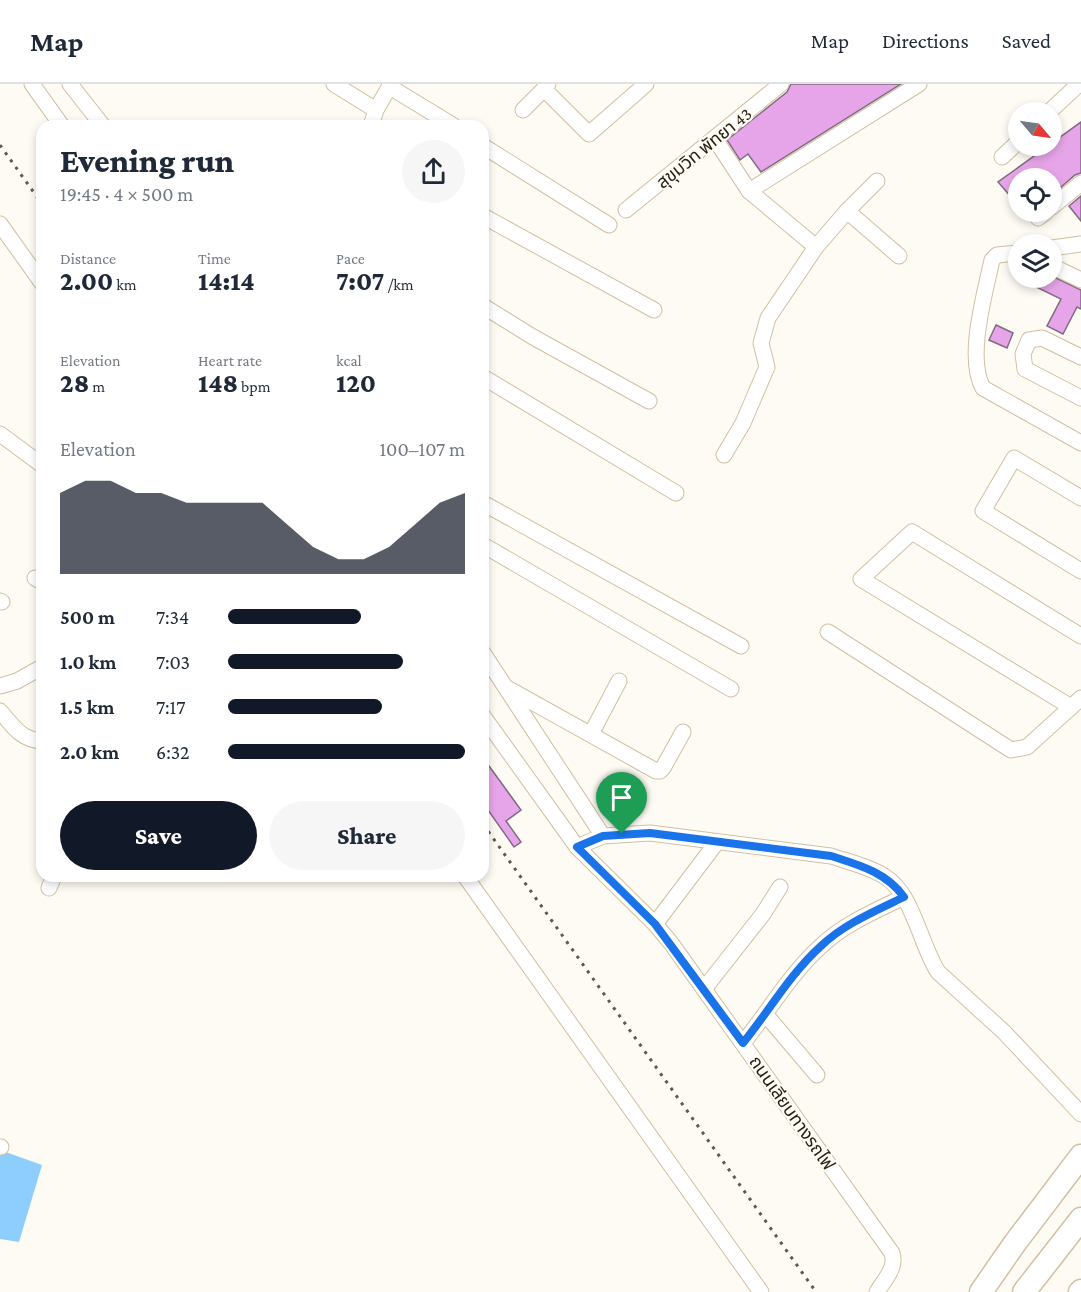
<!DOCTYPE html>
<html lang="en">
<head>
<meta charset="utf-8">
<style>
  body { margin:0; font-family:"Crimson Pro","Noto Sans Thai",serif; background:#f6f6f7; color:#1f2937; height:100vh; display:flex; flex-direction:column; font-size:22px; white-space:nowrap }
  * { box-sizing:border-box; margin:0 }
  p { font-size:20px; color:#747a83 }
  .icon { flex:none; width:33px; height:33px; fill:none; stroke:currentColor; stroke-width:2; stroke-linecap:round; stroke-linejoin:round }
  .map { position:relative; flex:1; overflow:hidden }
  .side { position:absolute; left:36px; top:36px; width:453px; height:762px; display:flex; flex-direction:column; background:#fff; border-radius:18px; box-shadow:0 3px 9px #0003 }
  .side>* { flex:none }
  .needle { width:39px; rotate:119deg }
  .buttons { position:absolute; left:1008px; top:18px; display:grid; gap:12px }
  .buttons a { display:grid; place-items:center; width:54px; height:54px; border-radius:50%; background:#fff; box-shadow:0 3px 9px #0003; font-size:30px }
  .pin { position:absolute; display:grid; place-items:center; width:51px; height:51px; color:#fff; margin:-62px -26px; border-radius:50% 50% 50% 0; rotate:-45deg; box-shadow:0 0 6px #0007 }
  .pin .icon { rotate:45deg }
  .round { display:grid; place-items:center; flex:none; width:63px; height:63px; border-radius:32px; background:#f6f6f7 }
  .overview { display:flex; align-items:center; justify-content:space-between; height:102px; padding:0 24px }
  h1 { font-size:33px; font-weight:800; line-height:45px }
  .metrics { display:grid; grid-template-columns:repeat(3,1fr); gap:9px; height:102px; padding:6px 24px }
  .metrics div { display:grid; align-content:center }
  .metrics b { font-size:26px; font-weight:800 }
  .metrics small { font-size:16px; font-weight:400 }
  .metrics p { font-size:16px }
  .chart { height:168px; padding:12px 24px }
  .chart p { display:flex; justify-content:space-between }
  .chart svg { width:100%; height:108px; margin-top:6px; fill:#111827; opacity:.7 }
  .primary-button { display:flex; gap:12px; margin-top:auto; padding:12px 24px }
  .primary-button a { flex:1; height:69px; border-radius:36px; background:#111827; color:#fff; font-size:24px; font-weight:800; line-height:69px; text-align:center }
  .primary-button a+a { background:#f6f6f7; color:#1f2937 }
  ul { padding:0 24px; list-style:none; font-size:20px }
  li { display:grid; grid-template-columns:96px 72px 1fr; align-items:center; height:45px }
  li i { height:15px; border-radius:8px; background:#111827 }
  header { display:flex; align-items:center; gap:36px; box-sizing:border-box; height:84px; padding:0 30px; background:#fff; border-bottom:2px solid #e0e1e3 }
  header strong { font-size:28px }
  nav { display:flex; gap:33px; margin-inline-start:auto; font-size:21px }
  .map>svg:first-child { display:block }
</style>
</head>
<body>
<header>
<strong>Map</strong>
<nav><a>Map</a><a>Directions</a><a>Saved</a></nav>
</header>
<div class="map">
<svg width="1081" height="1208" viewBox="0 0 1081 1208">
  <rect width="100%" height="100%" fill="#fefbf4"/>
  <polygon fill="#8ecefe" points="0,1066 42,1081 19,1158 0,1155"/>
  <g fill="#e7a5e9" stroke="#826b82" stroke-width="1.5">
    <polygon points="791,0 901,0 761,88 748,70 740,76 727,56 787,8"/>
    <polygon points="1081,38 1081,89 1075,91 1052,111 1052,94 1018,94 1018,121 998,98 1048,62 1052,62 1052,59"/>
    <polygon points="1081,112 1081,137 1069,122"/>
    <polygon points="1052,192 1081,206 1081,225 1077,223 1063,250 1047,242 1061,215 1030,200 1033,194 1052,194"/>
    <polygon points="996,241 1013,249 1007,264 989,256"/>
    <polygon points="489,682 521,726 506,737 521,758 514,763 483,719 483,687"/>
  </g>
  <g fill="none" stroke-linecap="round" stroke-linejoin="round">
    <defs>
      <g id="minor">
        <polyline points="32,0 62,42"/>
        <polyline points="70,0 103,42"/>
        <polyline points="334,0 376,26"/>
        <polyline points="548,0 544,5 589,50 646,0"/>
        <polyline points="390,3 454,42"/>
        <polyline points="523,26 544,5"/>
        <polyline points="1049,28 1079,0"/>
        <polyline points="371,42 376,26 391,0"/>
        <polyline points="715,55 749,107 816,163"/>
        <polyline points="483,62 609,141"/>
        <polyline points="1002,73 1018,58"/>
        <polyline points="749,107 919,0"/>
        <polyline points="1052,123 1081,99"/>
        <polyline points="626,126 781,0"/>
        <polyline points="847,127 899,172"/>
        <polyline points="483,132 654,226"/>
        <polyline points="1038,134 1046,128"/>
        <polyline points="0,140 42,199"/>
        <polyline points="1052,164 1081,160"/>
        <path d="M 1018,169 L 997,171 L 992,176 C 985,209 966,274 983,304 L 1081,359"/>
        <polyline points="1058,185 1081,196"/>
        <polyline points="483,222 533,253 649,317"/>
        <polyline points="1081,273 1042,254 1029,256 1023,270 1025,285 1081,314"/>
        <polyline points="483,293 676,409"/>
        <polyline points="0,350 42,381"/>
        <polyline points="724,371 743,339 767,283 761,259 768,234 816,163 847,127 877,97"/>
        <polyline points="1081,414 1014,374 983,427 1081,487"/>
        <polyline points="483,419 741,562"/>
        <polyline points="483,461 731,605"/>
        <polyline points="35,494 42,498"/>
        <polyline points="0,517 2,518"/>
        <polyline points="828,548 1011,666 1027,663 1081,614"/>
        <polyline points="483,569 603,752"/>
        <polyline points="0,602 17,597 42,583"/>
        <polyline points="507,604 656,687 660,687 663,684 683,648"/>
        <polyline points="1071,623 861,495 912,448 1081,552"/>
        <path d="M 0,627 C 13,642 21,656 42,657"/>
        <path d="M 483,632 L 577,763 L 655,840 L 671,859 L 892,1169 C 897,1184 884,1196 877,1208"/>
        <polyline points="591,650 619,597"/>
        <path d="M 577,763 L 603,752 L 650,749 L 831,772 C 849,778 868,782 884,792 C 913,809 920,860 938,888 L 1004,948 L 1081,1030"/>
        <polyline points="465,792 761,1208"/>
        <polyline points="49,804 54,792"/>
        <polyline points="655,840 717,758"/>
        <polyline points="704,905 763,830 780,803"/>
        <polyline points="766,931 817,991"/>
        <path d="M 743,959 C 769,927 790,890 821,862 C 844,840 875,827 904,813"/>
        <polyline points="0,1063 1,1063"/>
      </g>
      <g id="highway">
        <polyline points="981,1208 1015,1159 1081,1072"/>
        <polyline points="1024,1208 1081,1135"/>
        <polyline points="1080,1208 1081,1207"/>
      </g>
    </defs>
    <use href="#minor" stroke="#d1c0a1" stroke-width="17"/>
    <use href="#highway" stroke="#d1c0a1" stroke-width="25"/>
    <use href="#minor" stroke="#fff" stroke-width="15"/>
    <use href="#highway" stroke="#fff" stroke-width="22"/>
    <g stroke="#5f594f" stroke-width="3" stroke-dasharray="3 6" stroke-linecap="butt">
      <polyline points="0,61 42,120"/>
      <polyline points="483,740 816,1208"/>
    </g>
  </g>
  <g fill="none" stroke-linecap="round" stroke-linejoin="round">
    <defs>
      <path id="route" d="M 650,749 L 831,772 C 859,781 886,788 904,813 C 875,827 844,840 821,862 C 790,890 769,927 743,959 L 655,840 L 577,763 L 603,752 Z"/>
    </defs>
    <use href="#route" stroke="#fff" stroke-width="12"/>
    <use href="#route" stroke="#1a73e8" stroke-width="8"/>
  </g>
  <g text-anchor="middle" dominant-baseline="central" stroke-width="4.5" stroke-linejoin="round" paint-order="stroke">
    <g font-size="18" fill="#241d12" stroke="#fefbf4">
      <text transform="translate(704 64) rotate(-39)">สุขุมวิท พัทยา 43</text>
      <text transform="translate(792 1029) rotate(55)">ถนนเลียบทางรถไฟ</text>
    </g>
  </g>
</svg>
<div class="buttons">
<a><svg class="needle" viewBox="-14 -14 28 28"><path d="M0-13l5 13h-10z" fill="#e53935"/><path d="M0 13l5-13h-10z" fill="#747a83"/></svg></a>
<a><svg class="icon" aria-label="locate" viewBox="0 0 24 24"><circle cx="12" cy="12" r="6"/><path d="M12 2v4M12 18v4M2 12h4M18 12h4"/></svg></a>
<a><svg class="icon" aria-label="layers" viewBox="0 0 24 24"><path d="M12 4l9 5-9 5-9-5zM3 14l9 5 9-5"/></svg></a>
</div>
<div class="pin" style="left:622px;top:750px;background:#1e9e55"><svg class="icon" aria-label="arrive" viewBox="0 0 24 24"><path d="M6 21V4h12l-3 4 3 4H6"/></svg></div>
<section class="side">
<div class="overview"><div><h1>Evening run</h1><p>19:45 · 4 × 500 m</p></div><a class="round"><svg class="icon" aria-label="share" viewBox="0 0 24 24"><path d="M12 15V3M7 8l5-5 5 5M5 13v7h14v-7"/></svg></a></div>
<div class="metrics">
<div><p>Distance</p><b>2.00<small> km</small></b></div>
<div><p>Time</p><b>14:14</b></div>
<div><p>Pace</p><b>7:07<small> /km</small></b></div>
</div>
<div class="metrics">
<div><p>Elevation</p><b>28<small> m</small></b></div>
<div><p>Heart rate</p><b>148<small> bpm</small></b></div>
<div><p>kcal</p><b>120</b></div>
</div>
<div class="chart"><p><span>Elevation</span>100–107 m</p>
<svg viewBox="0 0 160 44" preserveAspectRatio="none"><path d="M0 44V11L10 6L20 6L30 11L40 11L50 15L60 15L70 15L80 15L90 24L100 33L110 38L120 38L130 33L140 24L150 15L160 11V44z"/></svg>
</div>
<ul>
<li><b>500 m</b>7:34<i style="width:56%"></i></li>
<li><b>1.0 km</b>7:03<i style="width:74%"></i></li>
<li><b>1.5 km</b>7:17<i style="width:65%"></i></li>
<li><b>2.0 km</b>6:32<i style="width:100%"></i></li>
</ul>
<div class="primary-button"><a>Save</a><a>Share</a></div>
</section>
</div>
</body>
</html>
